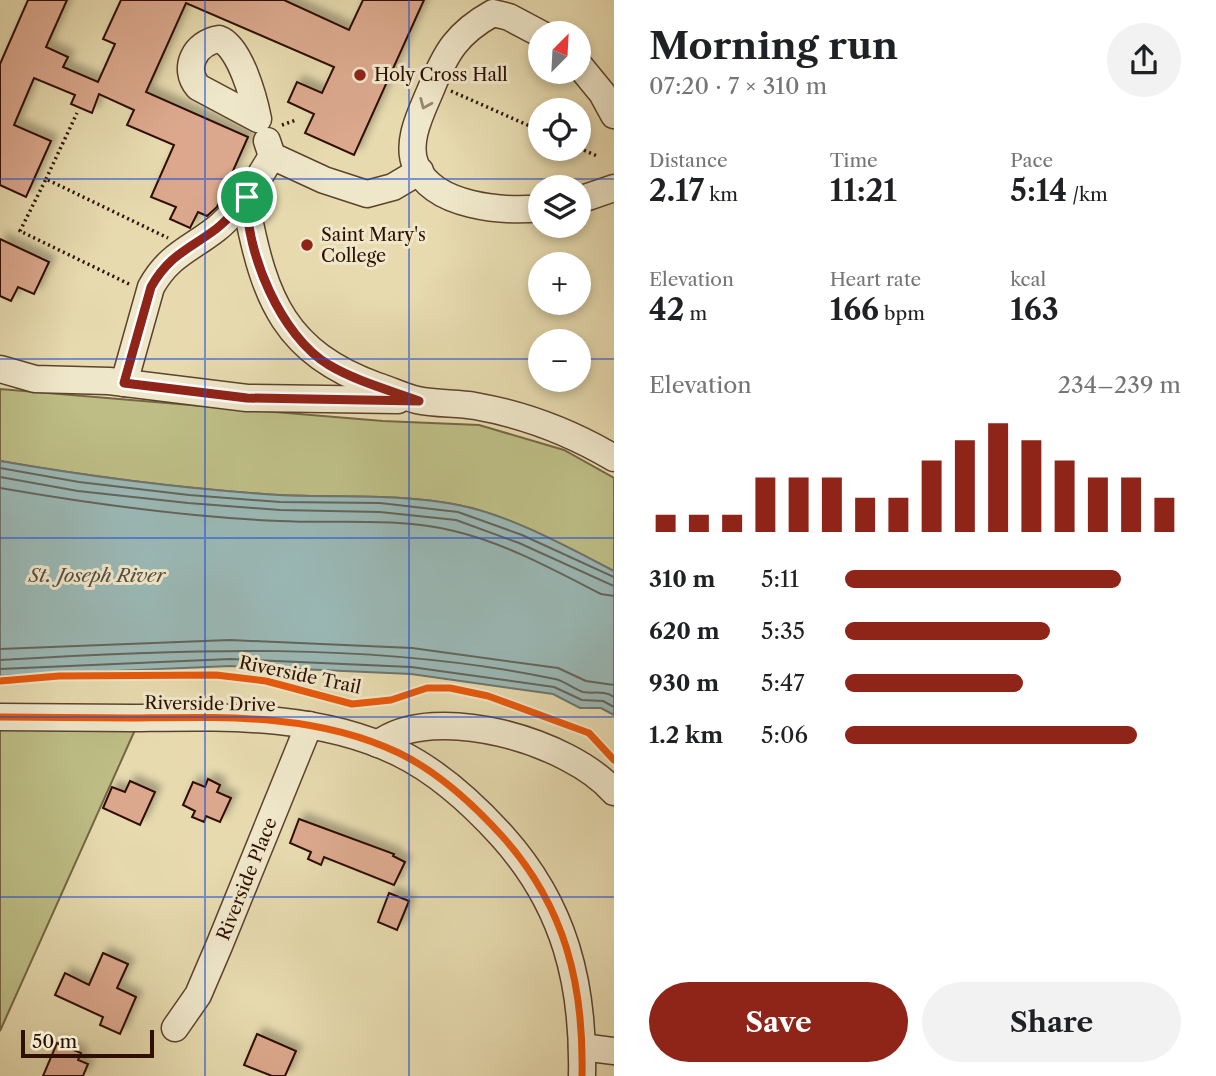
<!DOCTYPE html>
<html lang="en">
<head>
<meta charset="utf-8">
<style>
  body { margin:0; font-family:"Libre Caslon Text",serif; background:#f2f2f2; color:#202124; height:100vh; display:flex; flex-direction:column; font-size:26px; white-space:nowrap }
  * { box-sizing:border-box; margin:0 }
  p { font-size:23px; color:#757577 }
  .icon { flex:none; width:38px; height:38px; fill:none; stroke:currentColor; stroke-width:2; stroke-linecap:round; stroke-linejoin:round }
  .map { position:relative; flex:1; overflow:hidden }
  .sheet { display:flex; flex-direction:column; background:#fff; width:602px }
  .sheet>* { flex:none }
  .needle { width:46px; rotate:24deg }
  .tools { position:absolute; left:528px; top:21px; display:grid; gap:14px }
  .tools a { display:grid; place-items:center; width:63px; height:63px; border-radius:50%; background:#fff; box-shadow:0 4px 10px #0003; font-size:35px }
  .scale { position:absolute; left:21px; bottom:18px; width:133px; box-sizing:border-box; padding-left:7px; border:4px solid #2f0f02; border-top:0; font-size:19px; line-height:24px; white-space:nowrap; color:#2f0f02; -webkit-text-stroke:5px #efe7ca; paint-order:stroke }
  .pin { position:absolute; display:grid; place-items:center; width:60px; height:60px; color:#fff; margin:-30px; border:4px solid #fff; border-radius:50%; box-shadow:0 2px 7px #0007 }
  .round { display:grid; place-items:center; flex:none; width:74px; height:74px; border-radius:37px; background:#f2f2f2 }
  .headline { display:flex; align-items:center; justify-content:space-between; height:119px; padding:0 35px }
  h1 { font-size:38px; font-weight:800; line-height:52px }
  .stats { display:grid; grid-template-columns:repeat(3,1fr); gap:10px; height:119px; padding:7px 35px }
  .stats div { display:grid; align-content:center }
  .stats b { font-size:30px; font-weight:800 }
  .stats small { font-size:19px; font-weight:400 }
  .stats p { font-size:19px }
  .chart { height:196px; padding:14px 35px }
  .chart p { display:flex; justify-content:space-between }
  .chart svg { width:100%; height:126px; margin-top:7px; stroke:#8f2418; stroke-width:6 }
  .action { display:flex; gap:14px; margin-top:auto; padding:14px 35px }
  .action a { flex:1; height:80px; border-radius:42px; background:#8f2418; color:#fff; font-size:28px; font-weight:800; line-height:80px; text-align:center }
  .action a+a { background:#f2f2f2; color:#202124 }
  ul { padding:0 35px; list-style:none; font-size:23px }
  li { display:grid; grid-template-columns:112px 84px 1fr; align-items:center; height:52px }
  li i { height:18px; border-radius:9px; background:#8f2418 }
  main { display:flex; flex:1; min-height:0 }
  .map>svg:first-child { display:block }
</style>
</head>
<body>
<main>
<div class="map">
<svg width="614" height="1076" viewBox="0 0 614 1076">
  <defs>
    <filter id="shadow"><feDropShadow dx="6" dy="-6" stdDeviation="3.5" flood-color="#0004"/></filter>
  </defs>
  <rect width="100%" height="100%" fill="#e6daae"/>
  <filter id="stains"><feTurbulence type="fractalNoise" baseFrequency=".00286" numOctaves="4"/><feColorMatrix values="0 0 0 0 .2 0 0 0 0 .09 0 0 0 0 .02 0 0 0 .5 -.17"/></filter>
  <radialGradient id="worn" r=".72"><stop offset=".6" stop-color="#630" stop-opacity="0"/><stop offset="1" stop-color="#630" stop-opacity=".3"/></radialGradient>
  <g fill="#bdbd85" stroke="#766644" stroke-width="2">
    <path d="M 0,389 L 383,421 L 479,425 L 564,450 L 614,478 L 614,571 C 567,547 510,515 458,505 C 399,493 339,498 279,495 C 185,489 92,477 0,461 Z"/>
    <polygon points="0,728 135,730 0,1031"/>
  </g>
  <path fill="#9ab8b5" stroke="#6f746d" stroke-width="2" d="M 0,461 C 92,477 185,489 279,495 C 339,498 399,493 458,505 C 510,515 567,547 614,571 L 614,715 L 601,708 L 580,708 L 553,694 L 411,674 L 230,666 L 0,676 Z"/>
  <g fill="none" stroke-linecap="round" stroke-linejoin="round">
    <g stroke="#64645c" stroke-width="2">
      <polyline points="0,468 79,482 189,495 280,502 380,503 458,512 522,535 614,577"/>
      <polyline points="0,477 78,491 188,503 280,510 380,512 456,520 519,543 614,586"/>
      <path d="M 0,488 C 92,504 186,517 280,521 C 337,524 398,517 454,531 C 505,543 554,570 601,594 L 614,596"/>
      <polyline points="0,649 230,640 412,648 558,668 586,681 614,685"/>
      <path d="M 0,660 C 183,649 374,641 555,679 C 565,681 573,689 583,692 C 595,694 603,690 614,697"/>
      <polyline points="0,669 230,659 411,667 554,687 582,700 603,701 614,707"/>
    </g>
  </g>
  <g fill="#dba88d" stroke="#2f0f02" stroke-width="2" filter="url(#shadow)">
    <polygon points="28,0 67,0 46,47 68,57 63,67 98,82 115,44 103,39 121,0 284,0 349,30 363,0 424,0 354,155 305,133 314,114 288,102 297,82 322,93 334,67 186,3 146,92 248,137 217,207 207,216 198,212 190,228 170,219 176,207 151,197 174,145 127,125 134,110 99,94 92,113 71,104 75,95 34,78 14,125 51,141 26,197 0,185 0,64"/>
    <polygon points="0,239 49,262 34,294 18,287 11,301 0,296"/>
    <polygon points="208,779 220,785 217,792 231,798 220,822 206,816 204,822 192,817 195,811 183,805 193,782 205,787"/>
    <polygon points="130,781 155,792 140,825 103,808 112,787 125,792"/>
    <polygon points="299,819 394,854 393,856 405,862 394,885 324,857 321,865 308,859 311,852 290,843"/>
    <polygon points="389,893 409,901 397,930 378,922"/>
    <polygon points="103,953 128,964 117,988 136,997 120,1034 100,1025 103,1017 55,995 65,973 89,985"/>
    <polygon points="257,1034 296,1051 285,1076 272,1076 244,1065"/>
    <polygon points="57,1043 81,1053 78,1060 88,1064 83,1076 43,1076"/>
  </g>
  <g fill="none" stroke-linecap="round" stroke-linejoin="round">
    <defs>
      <g id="minor">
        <path d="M 541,34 L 509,17 L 493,13 C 457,33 446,52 431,89 C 422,111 405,142 416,166 C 434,207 503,212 541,208"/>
        <path d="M 219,39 C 240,46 254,99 258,119 L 198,87 C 182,68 195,43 219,39 Z"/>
        <polyline points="579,65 602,93 614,115"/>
        <polyline points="267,141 272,156 324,180 367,194 393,187 420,171"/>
        <path d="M 272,156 L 247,197 L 247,209 C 265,301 285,352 377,386 C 390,390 404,397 417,400 C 436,404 456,403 475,406 C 526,415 570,432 614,458"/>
        <polyline points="579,200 614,188"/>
        <polyline points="0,369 35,379 109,381 247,398 398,400"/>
        <path d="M 124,383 L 151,287 C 169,255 189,250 216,229 C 228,220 237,208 247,197"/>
        <path d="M 0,717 C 44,717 89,718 133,718 C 223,717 316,713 399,753 C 438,772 473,804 502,836 C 565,906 584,984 582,1076"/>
        <path d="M 378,744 C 435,701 571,742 614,792"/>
        <polyline points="175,1028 198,995 219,946 309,725"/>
        <polyline points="582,1047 614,1051"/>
      </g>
    </defs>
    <use href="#minor" stroke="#5d422d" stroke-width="29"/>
    <g stroke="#2f0f02" stroke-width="3.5" stroke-dasharray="2 3.5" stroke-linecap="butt">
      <polyline points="451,91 541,131"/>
      <polyline points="282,125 296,120"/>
      <polyline points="579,148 597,156"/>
      <polyline points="46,179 77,113"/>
      <polyline points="129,284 20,231 46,179 168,238"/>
    </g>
    <use href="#minor" stroke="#efe7ca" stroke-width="26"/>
    <defs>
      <g id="cycleway">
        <polyline points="0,681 59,676 216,675 266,681 352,704 391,700 427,688 450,688 488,696 589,733 614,760"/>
        <path d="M 0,717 C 44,717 89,718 133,718 C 223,717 316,713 399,753 C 438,772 473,804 502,836 C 565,906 584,984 582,1076"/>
      </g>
    </defs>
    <use href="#cycleway" stroke="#efe7ca" stroke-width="11"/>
    <use href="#cycleway" stroke="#e8590c" stroke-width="7"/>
  </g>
  <defs><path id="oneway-chevron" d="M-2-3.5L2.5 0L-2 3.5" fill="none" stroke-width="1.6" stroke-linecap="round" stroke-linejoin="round" transform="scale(1.75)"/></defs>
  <use stroke="#998670" href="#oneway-chevron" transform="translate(425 104) rotate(113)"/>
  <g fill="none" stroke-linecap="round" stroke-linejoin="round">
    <defs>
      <path id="route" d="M 247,197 C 245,251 281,337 329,365 C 356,381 389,390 419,401 L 247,398 L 124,383 L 151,287 C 169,255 188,250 216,229 C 228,220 237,208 247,197 Z"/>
    </defs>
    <use href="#route" stroke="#fff" stroke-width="14"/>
    <use href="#route" stroke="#8f2418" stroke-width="9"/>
  </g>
  <path fill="none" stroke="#1d4ed8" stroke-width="2" stroke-opacity="0.55" d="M 205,0 L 205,1076M 409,0 L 409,1076M 0,179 L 614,179M 0,359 L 541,359M 579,359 L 614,359M 0,538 L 614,538M 0,717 L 614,717M 0,897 L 614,897"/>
  <g fill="#8f2418" stroke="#efe7ca" stroke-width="2.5">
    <circle cx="360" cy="75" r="7"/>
    <circle cx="307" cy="245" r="7"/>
  </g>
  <g text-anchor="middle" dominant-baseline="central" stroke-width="6" stroke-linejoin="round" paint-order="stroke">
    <g font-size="18" fill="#2f0f02" stroke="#efe7ca" text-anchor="start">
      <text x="374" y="75">Holy Cross Hall</text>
      <text x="321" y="235">Saint Mary's<tspan x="321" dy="21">College</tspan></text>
    </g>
    <g font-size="18" fill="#2f0f02" stroke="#efe7ca">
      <text transform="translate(300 675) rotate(12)">Riverside Trail</text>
      <text transform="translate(210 704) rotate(1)">Riverside Drive</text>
      <text transform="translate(247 879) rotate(-68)">Riverside Place</text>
    </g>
    <g font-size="19" font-style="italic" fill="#544a41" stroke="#efe7ca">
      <text x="97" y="575">St. Joseph River</text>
    </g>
  </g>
  <rect width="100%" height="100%" filter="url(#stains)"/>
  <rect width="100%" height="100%" fill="url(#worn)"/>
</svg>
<div class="tools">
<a><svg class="needle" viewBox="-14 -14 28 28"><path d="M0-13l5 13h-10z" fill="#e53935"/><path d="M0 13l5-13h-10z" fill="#757577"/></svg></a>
<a><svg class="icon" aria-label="locate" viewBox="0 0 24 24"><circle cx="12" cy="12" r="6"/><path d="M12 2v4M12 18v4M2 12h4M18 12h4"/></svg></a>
<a><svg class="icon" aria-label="layers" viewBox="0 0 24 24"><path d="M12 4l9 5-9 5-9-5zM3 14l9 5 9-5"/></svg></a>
<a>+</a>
<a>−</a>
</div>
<div class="scale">50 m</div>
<div class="pin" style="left:247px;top:197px;background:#1e9e55"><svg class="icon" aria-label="arrive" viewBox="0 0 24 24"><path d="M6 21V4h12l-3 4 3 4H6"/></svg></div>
</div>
<section class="sheet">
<div class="headline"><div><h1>Morning run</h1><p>07:20 · 7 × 310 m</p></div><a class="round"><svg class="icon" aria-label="share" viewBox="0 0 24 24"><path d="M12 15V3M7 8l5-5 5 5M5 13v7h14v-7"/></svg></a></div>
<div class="stats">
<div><p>Distance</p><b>2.17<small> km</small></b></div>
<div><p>Time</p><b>11:21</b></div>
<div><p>Pace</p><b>5:14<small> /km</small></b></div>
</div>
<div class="stats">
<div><p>Elevation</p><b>42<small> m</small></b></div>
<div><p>Heart rate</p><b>166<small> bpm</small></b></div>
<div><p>kcal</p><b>163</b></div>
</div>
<div class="chart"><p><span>Elevation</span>234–239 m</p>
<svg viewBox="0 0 160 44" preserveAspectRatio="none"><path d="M5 44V38M15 44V38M25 44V38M35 44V25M45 44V25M55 44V25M65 44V32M75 44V32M85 44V19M95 44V12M105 44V6M115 44V12M125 44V19M135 44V25M145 44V25M155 44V32"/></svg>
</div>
<ul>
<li><b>310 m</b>5:11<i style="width:82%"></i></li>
<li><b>620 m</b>5:35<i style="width:61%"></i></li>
<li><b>930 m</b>5:47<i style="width:53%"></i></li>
<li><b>1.2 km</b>5:06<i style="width:87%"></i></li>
</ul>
<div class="action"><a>Save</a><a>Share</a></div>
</section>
</main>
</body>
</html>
